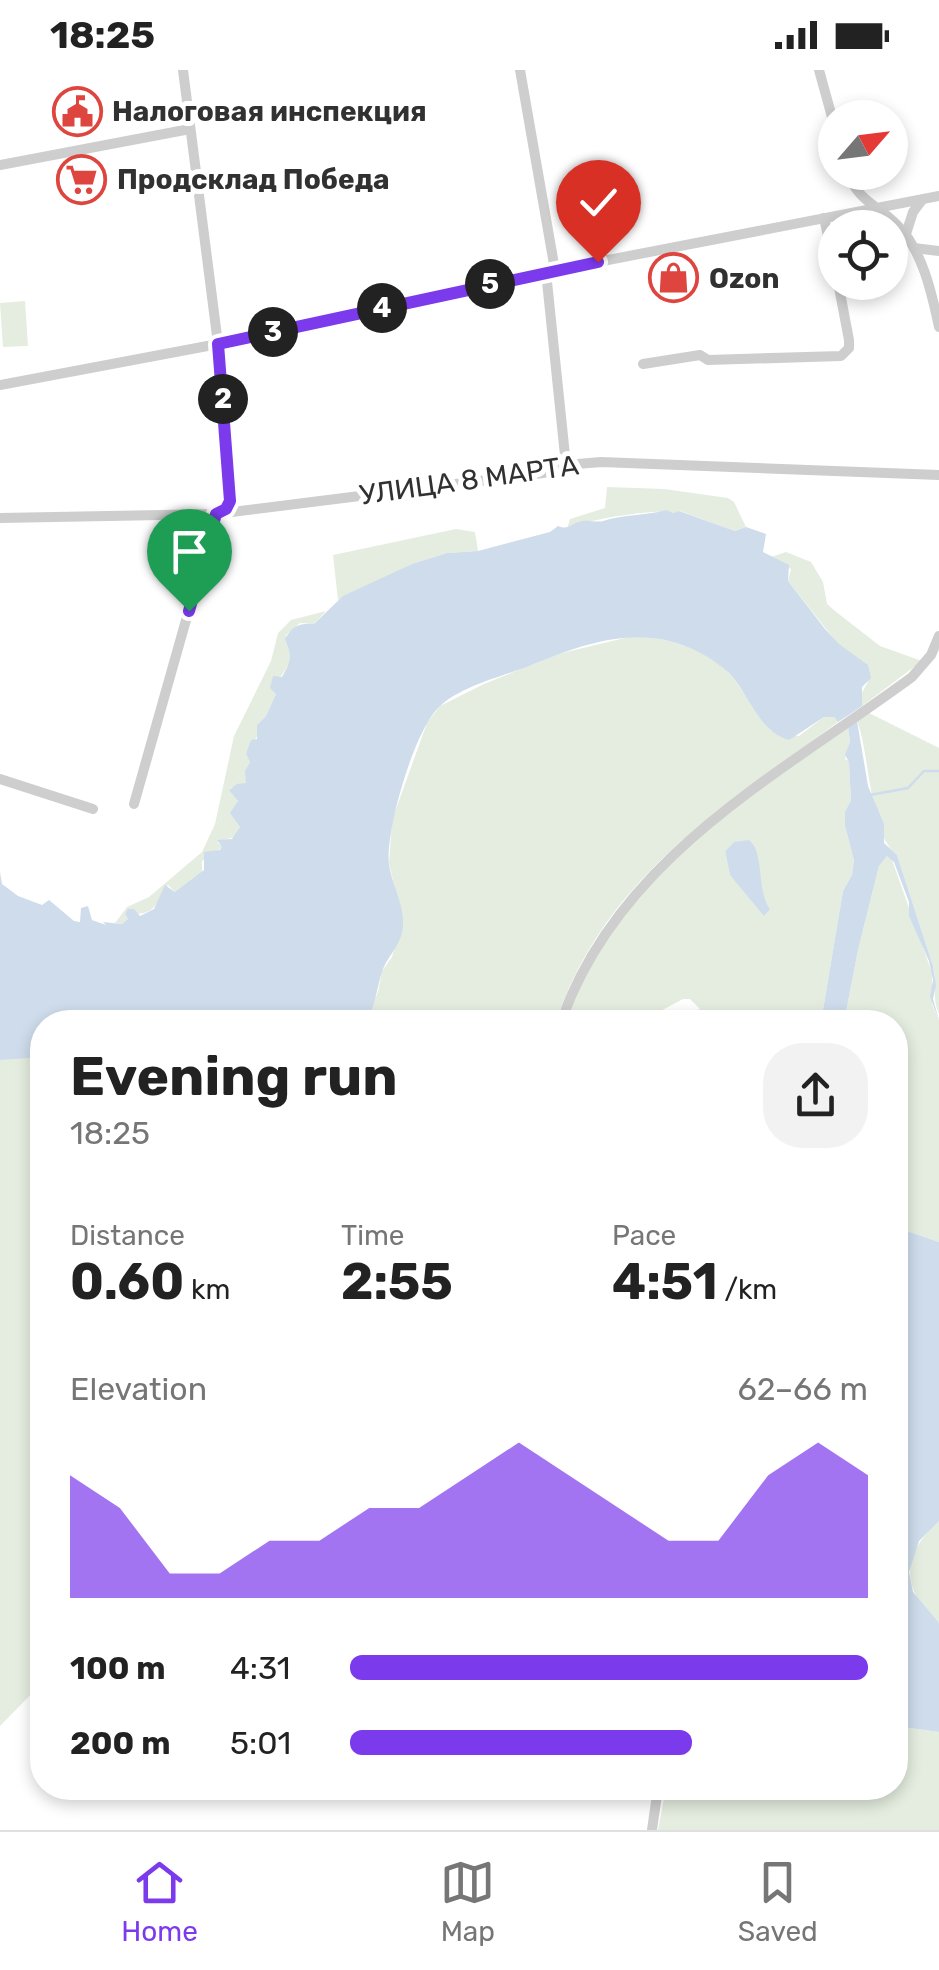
<!DOCTYPE html>
<html lang="en">
<head>
<meta charset="utf-8">
<style>
  body { margin:0; font-family:Rubik,sans-serif; background:#f2f2f2; color:#222; height:100vh; display:flex; flex-direction:column; font-size:38px; white-space:nowrap }
  * { box-sizing:border-box; margin:0 }
  p { font-size:32px; color:#767676 }
  .icon { flex:none; width:55px; height:55px; fill:none; stroke:currentColor; stroke-width:2; stroke-linecap:round; stroke-linejoin:round }
  .map { position:relative; flex:1; overflow:hidden }
  .panel { position:absolute; left:30px; top:940px; width:878px; height:790px; display:flex; flex-direction:column; background:#fff; border-radius:40px; box-shadow:0 5px 15px #0003 }
  .panel>* { flex:none }
  .needle { width:65px; rotate:62deg }
  .buttons { position:absolute; left:818px; top:30px; display:grid; gap:20px }
  .buttons a { display:grid; place-items:center; width:90px; height:90px; border-radius:50%; background:#fff; box-shadow:0 5px 15px #0003; font-size:50px }
  .pin { position:absolute; display:grid; place-items:center; width:85px; height:85px; color:#fff; margin:-102px -42px; border-radius:50% 50% 50% 0; rotate:-45deg; box-shadow:0 0 10px #0007 }
  .pin .icon { rotate:45deg }
  .km { position:absolute; width:50px; height:50px; margin:-25px; border-radius:50%; background:#222; color:#fff; font-size:28px; line-height:50px; text-align:center }
  .round { display:grid; place-items:center; flex:none; width:105px; height:105px; border-radius:40px; background:#f2f2f2 }
  .head { display:flex; align-items:center; justify-content:space-between; height:170px; padding:0 40px }
  h1 { font-size:55px; font-weight:700; line-height:75px }
  .figures { display:grid; grid-template-columns:repeat(3,1fr); gap:15px; height:170px; padding:10px 40px }
  .figures div { display:grid; align-content:center }
  .figures b { font-size:50px; font-weight:700 }
  .figures small { font-size:28px; font-weight:400 }
  .figures p { font-size:28px }
  .chart { height:280px; padding:20px 40px }
  .chart p { display:flex; justify-content:space-between }
  .chart svg { width:100%; height:180px; margin-top:10px; fill:#7c3aed; opacity:.7 }
  ul { padding:0 40px; list-style:none; font-size:32px }
  li { display:grid; grid-template-columns:160px 120px 1fr; align-items:center; height:75px }
  li i { height:25px; border-radius:12px; background:#7c3aed }
  .status { display:flex; justify-content:space-between; align-items:center; height:70px; padding:0 50px; background:#fff; direction:ltr }
  .status svg { height:28px; fill:currentColor }
  .tab-bar { display:flex; justify-content:space-around; align-items:center; height:140px; border-top:2px solid #e0e0e0; background:#fff; font-size:28px; color:#767676 }
  .tab-bar a { display:grid; justify-items:center; gap:5px }
  .tab-bar .current { color:#7c3aed }
  .map>svg:first-child { display:block }
</style>
</head>
<body>
<div class="status"><b>18:25</b><svg viewBox="0 0 49 12"><path d="M0 12V9h3v3zM5 12V6h3v6zM10 12V3h3v9zM15 12V0h3v12zM26 1h20v11H26zM47 4h2v5h-2z"/></svg></div>
<div class="map">
<svg width="939" height="1760" viewBox="0 0 939 1760">
  <rect width="100%" height="100%" fill="#fff"/>
  <g fill="#e5ede0" fill-rule="evenodd">
    <polygon points="25,231 28,276 3,277 0,233"/>
    <path d="M 607,417 L 664,419 L 728,428 L 734,432 L 746,457 L 735,461 L 680,441 L 673,443 C 657,438 584,450 567,459 L 570,449 L 605,438 Z"/>
    <polygon points="456,459 475,462 478,481 447,483 412,494 338,530 333,485"/>
    <polygon points="786,482 811,492 823,512 827,534 835,541 880,576 922,591 862,636 860,626 868,612 788,511 791,499 771,487"/>
    <path d="M 326,541 L 314,554 L 300,553 L 286,565 L 292,590 L 273,618 L 276,624 L 266,646 L 257,655 L 258,665 L 246,684 L 250,691 L 246,713 L 230,718 L 239,733 L 233,746 L 240,757 L 235,767 L 217,772 L 223,777 L 202,791 L 202,803 L 176,823 L 168,815 C 153,839 155,845 125,844 L 128,849 L 122,854 L 115,853 L 127,837 L 149,827 L 202,782 L 215,754 L 234,666 L 271,591 L 278,563 L 291,550 Z"/>
    <path d="M 633,566 C 669,568 710,579 734,609 C 747,626 756,645 772,661 L 799,666 L 824,647 L 834,647 L 838,652 C 722,737 604,808 556,952 L 365,952 L 378,922 L 382,901 L 392,887 L 402,846 L 389,794 L 392,750 L 427,653 L 440,636 L 484,614 L 558,584 Z"/>
    <path d="M 869,643 L 939,678 L 939,944 C 931,927 938,913 933,896 L 897,785 C 869,764 870,683 857,651 Z"/>
    <path d="M 848,657 L 850,672 L 845,689 L 849,691 L 851,731 L 845,756 L 854,790 L 852,805 L 843,821 L 821,952 L 666,952 L 700,939 L 690,929 L 683,929 L 640,952 L 567,952 C 611,816 736,736 848,657 ZM 734,772 L 744,772 C 767,796 753,815 770,839 L 730,805 L 725,781 Z"/>
    <polygon points="887,786 891,787 932,903 932,934 939,950 939,1172 895,1157 895,952 844,952 858,880 879,796"/>
    <polygon points="24,987 42,987 42,1613 0,1656 0,990"/>
    <path d="M 939,1451 L 939,1553 C 900,1520 901,1484 939,1451 Z"/>
    <polygon points="895,1656 939,1662 939,1760 658,1760 666,1718 895,1718"/>
  </g>
  <g fill="#cedceb">
    <path d="M 666,440 L 673,443 L 679,441 L 735,461 L 746,457 L 766,464 L 763,482 L 789,495 L 788,511 L 825,559 L 839,574 L 868,595 L 871,608 L 862,617 L 862,636 L 838,652 L 834,647 L 824,647 L 789,670 C 758,661 750,625 729,603 C 713,588 690,576 669,571 C 621,559 573,578 529,596 C 501,607 461,616 439,637 C 414,661 385,761 389,795 C 392,814 404,835 403,854 C 403,874 387,886 382,902 C 376,920 376,937 365,952 L 42,952 L 42,987 L 0,990 L 0,802 L 2,814 L 18,826 L 42,835 L 49,830 L 74,851 L 80,852 L 81,838 L 88,836 L 92,850 L 106,855 L 103,852 L 122,854 L 128,849 L 125,844 L 128,839 L 134,839 L 140,846 L 154,839 L 165,815 L 175,822 L 204,800 L 204,782 L 220,780 L 222,777 L 217,770 L 232,769 L 240,757 L 230,743 L 238,731 L 229,720 L 237,714 L 246,713 L 245,701 L 250,692 L 246,684 L 251,670 L 257,669 L 257,655 L 266,646 L 276,624 L 270,618 L 273,606 L 282,607 C 292,590 292,586 285,569 C 293,555 300,553 314,554 L 343,526 L 412,494 L 447,483 L 478,481 L 550,462 L 558,456 C 569,460 569,455 579,452 C 587,449 595,453 603,451 C 624,444 645,446 666,440 Z"/>
    <polygon points="857,651 868,716 884,754 884,773 897,785 933,896 936,915 933,929 939,950 930,927 933,910 929,891 909,846 909,832 894,792 887,786 879,796 858,880 844,952 821,952 843,821 852,805 854,790 845,756 845,742 851,731 849,692 845,685 850,672 848,657"/>
    <path d="M 749,770 C 765,783 756,820 770,839 L 764,846 L 730,805 L 725,781 L 734,772 Z"/>
    <polygon points="895,1157 939,1172 939,1451 919,1471 909,1502 913,1522 939,1553 939,1662 895,1656"/>
  </g>
  <g fill="none" stroke-linecap="round" stroke-linejoin="round">
    <polyline stroke="#cedceb" stroke-width="2.5" points="870,725 908,718 924,701 939,701"/>
    <g stroke="#cecece" stroke-width="10">
      <polyline points="520,0 555,200"/>
      <polyline points="819,0 835,58"/>
      <polyline points="0,95 190,59"/>
      <path d="M 847,102 C 860,133 875,133 896,154 C 922,178 932,224 939,257"/>
      <polyline points="824,148 835,198"/>
      <polyline points="906,164 913,142 922,130"/>
      <polyline points="914,178 939,181"/>
      <polyline points="546,202 566,395"/>
      <polyline points="643,294 700,285 708,290 841,286 849,278 849,270 838,212"/>
      <polyline points="0,315 218,274 546,202 939,126"/>
      <polyline points="0,448 216,444 551,402 566,395 601,392 939,405"/>
      <polyline points="0,709 93,739"/>
      <polyline points="134,734 216,444 226,439 229,431 218,274 183,0"/>
      <path d="M 561,952 C 618,787 779,705 912,607 L 931,585 L 939,566"/>
      <polyline points="652,1760 658,1718"/>
    </g>
  </g>
  <g fill="none" stroke-linecap="round" stroke-linejoin="round">
    <defs>
      <polyline id="route" points="189,541 216,444 226,439 230,431 218,274 598,192"/>
    </defs>
    <use href="#route" stroke="#fff" stroke-width="20"/>
    <use href="#route" stroke="#7c3aed" stroke-width="12"/>
  </g>
  <defs>
    <symbol id="civic-ring" viewBox="-11 -11 22 22"><circle r="9.5" fill="#fff" stroke="#dd453e" stroke-width="1.5"/><path d="M-.6-6.5H3V-4.5H.6V-3L4-1V1h2V6H-6V1h2V-1L-.6-3ZM-1.2 2.5V6h2.4V2.5Z" fill="#dd453e"/></symbol>
    <symbol id="supermarket-ring" viewBox="-11 -11 22 22"><circle r="9.5" fill="#fff" stroke="#dd453e" stroke-width="1.5"/><path d="M-6-5.5h2.5l.6 2H6L4.5 2H-2.5L-4.4-4H-6ZM-1.5 3.2a1.3 1.3 0 1 0 .1 0ZM3 3.2a1.3 1.3 0 1 0 .1 0Z" fill="#dd453e"/></symbol>
    <symbol id="shop-ring" viewBox="-11 -11 22 22"><circle r="9.5" fill="#fff" stroke="#dd453e" stroke-width="1.5"/><path d="M-5-2.5h2.3a2.7 3.5 0 0 1 5.4 0H5L5.5 6h-11ZM-1.5-2.5h3a1.5 2.3 0 0 0-3 0Z" fill="#dd453e"/></symbol>
  </defs>
  <g fill-rule="evenodd">
    <use href="#civic-ring" x="50" y="14" width="55" height="55"/>
    <use href="#supermarket-ring" x="54" y="82" width="55" height="55"/>
    <use href="#shop-ring" x="646" y="180" width="55" height="55"/>
  </g>
  <g text-anchor="middle" dominant-baseline="central" stroke-width="10" stroke-linejoin="round" paint-order="stroke">
    <g font-size="28" font-weight="bold" fill="#313131" stroke="#fff" text-anchor="start">
      <text x="112" y="41">Налоговая инспекция</text>
      <text x="117" y="109">Продсклад Победа</text>
      <text x="709" y="208">Ozon</text>
    </g>
    <g font-size="28" fill="#313131" stroke="#fff">
      <text transform="translate(469 410) rotate(-8)">УЛИЦА 8 МАРТА</text>
    </g>
  </g>
</svg>
<div class="buttons">
<a><svg class="needle" viewBox="-14 -14 28 28"><path d="M0-13l5 13h-10z" fill="#e53935"/><path d="M0 13l5-13h-10z" fill="#767676"/></svg></a>
<a><svg class="icon" aria-label="locate" viewBox="0 0 24 24"><circle cx="12" cy="12" r="6"/><path d="M12 2v4M12 18v4M2 12h4M18 12h4"/></svg></a>
</div>
<div class="pin" style="left:189px;top:541px;background:#1e9e55"><svg class="icon" aria-label="arrive" viewBox="0 0 24 24"><path d="M6 21V4h12l-3 4 3 4H6"/></svg></div>
<div class="pin" style="left:598px;top:192px;background:#d93025"><svg class="icon" aria-label="check" viewBox="0 0 24 24"><path d="M5 12l5 5 9-10"/></svg></div>
<b class="km" style="left:223px;top:329px">2</b>
<b class="km" style="left:273px;top:262px">3</b>
<b class="km" style="left:382px;top:238px">4</b>
<b class="km" style="left:490px;top:214px">5</b>
<section class="panel">
<div class="head"><div><h1>Evening run</h1><p>18:25</p></div><a class="round"><svg class="icon" aria-label="share" viewBox="0 0 24 24"><path d="M12 15V3M7 8l5-5 5 5M5 13v7h14v-7"/></svg></a></div>
<div class="figures">
<div><p>Distance</p><b>0.60<small> km</small></b></div>
<div><p>Time</p><b>2:55</b></div>
<div><p>Pace</p><b>4:51<small> /km</small></b></div>
</div>
<div class="chart"><p><span>Elevation</span>62–66 m</p>
<svg viewBox="0 0 160 44" preserveAspectRatio="none"><path d="M0 44V14L10 22L20 38L30 38L40 30L50 30L60 22L70 22L80 14L90 6L100 14L110 22L120 30L130 30L140 14L150 6L160 14V44z"/></svg>
</div>
<ul>
<li><b>100 m</b>4:31<i style="width:100%"></i></li>
<li><b>200 m</b>5:01<i style="width:66%"></i></li>
</ul>
</section>
</div>
<nav class="tab-bar">
<a class="current"><svg class="icon" aria-label="home" viewBox="0 0 24 24"><path d="M3 11l9-7 9 7M6 9v11h12V9"/></svg>Home</a>
<a><svg class="icon" aria-label="map" viewBox="0 0 24 24"><path d="M3 6l6-2 6 2 6-2v14l-6 2-6-2-6 2zM9 4v14M15 6v14"/></svg>Map</a>
<a><svg class="icon" aria-label="saved" viewBox="0 0 24 24"><path d="M7 4h10v16l-5-4-5 4z"/></svg>Saved</a>
</nav>
</body>
</html>
